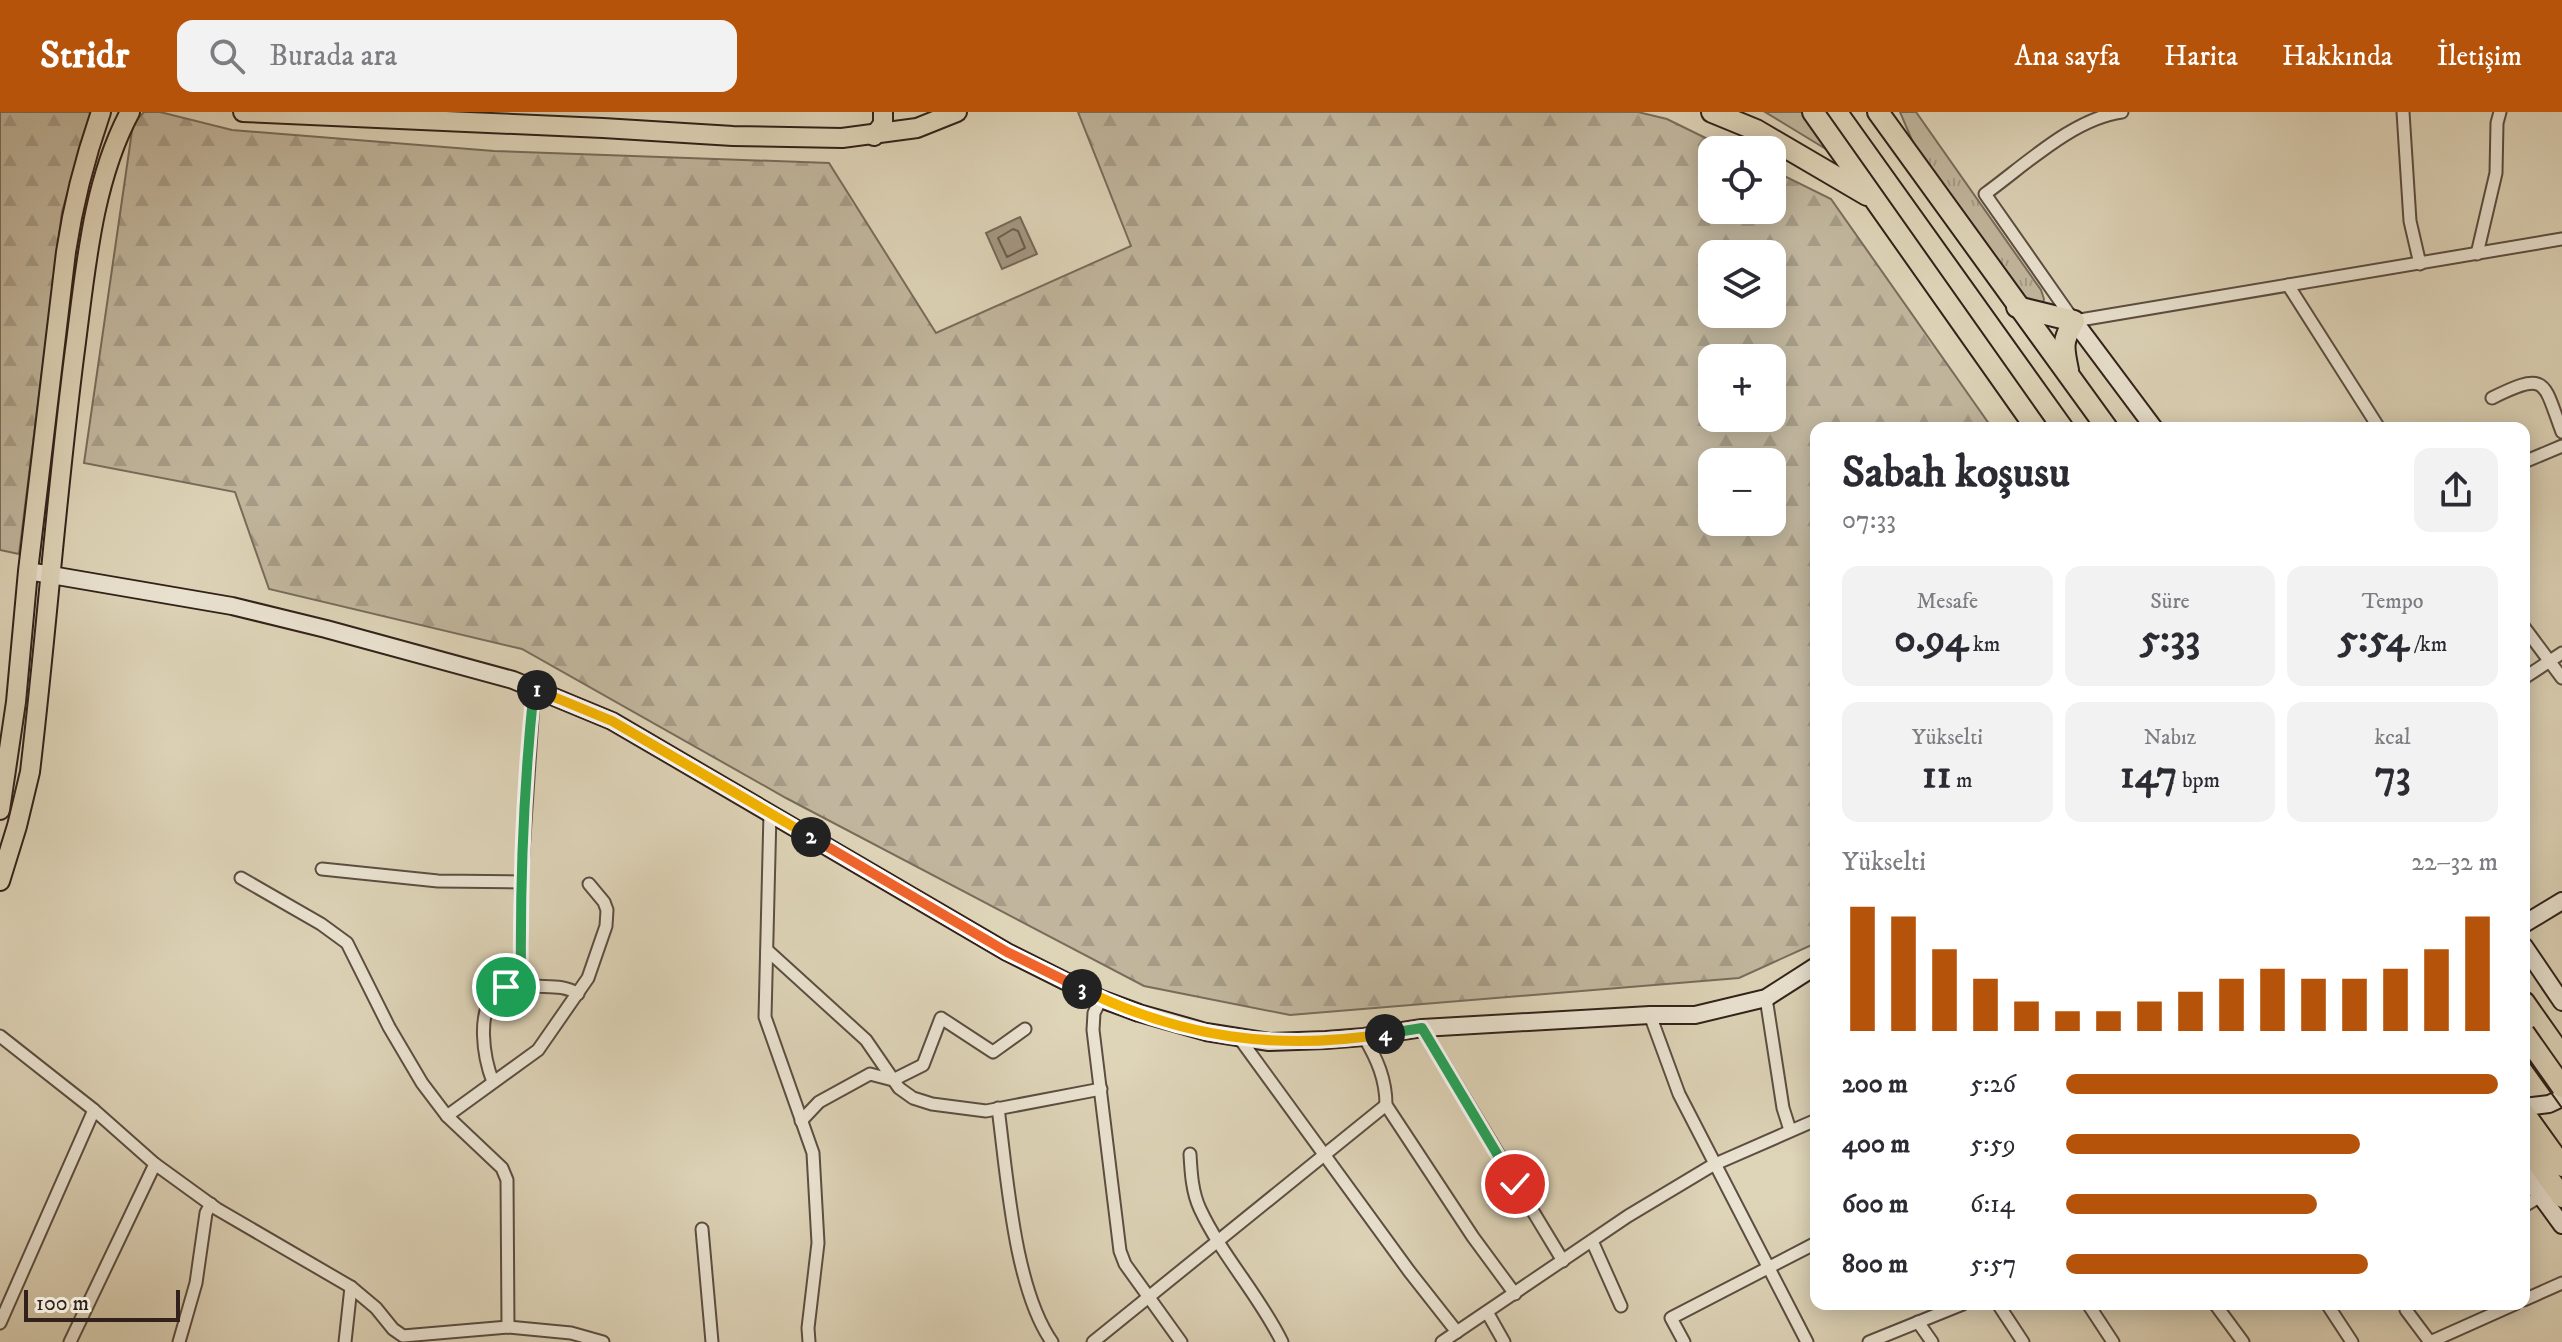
<!DOCTYPE html>
<html lang="tr">
<head>
<meta charset="utf-8">
<style>
  body { margin:0; font-family:"IM FELL DW Pica",serif; background:#f2f2f3; color:#2b2b33; height:100vh; display:flex; flex-direction:column; font-size:30px; white-space:nowrap }
  * { box-sizing:border-box; margin:0 }
  p { font-size:26px; color:#7c7c81 }
  .icon { flex:none; width:44px; height:44px; fill:none; stroke:currentColor; stroke-width:2; stroke-linecap:round; stroke-linejoin:round }
  .map { position:relative; flex:1; overflow:hidden }
  .details { position:absolute; left:1810px; top:310px; width:720px; height:888px; display:flex; flex-direction:column; background:#fff; border-radius:16px; box-shadow:0 4px 20px #0003 }
  .details>* { flex:none }
  .buttons { position:absolute; left:1698px; top:24px; display:grid; gap:16px }
  .buttons a { display:grid; place-items:center; width:88px; height:88px; border-radius:16px; background:#fff; box-shadow:0 4px 20px #0003; font-size:40px }
  .scale { position:absolute; left:24px; bottom:20px; width:156px; box-sizing:border-box; padding-left:8px; border:4px solid #31211a; border-top:0; font-size:22px; line-height:28px; white-space:nowrap; color:#31211a; -webkit-text-stroke:6px #eae3d1; paint-order:stroke }
  .pin { position:absolute; display:grid; place-items:center; width:68px; height:68px; color:#fff; margin:-34px; border:4px solid #fff; border-radius:50%; box-shadow:0 2px 8px #0007 }
  .km { position:absolute; width:40px; height:40px; margin:-20px; border-radius:50%; background:#222; color:#fff; font-size:22px; line-height:40px; text-align:center }
  .round { display:grid; place-items:center; flex:none; width:84px; height:84px; border-radius:16px; background:#f2f2f3 }
  .head { display:flex; align-items:center; justify-content:space-between; height:136px; padding:0 32px }
  h1 { font-size:44px; font-weight:700; line-height:60px }
  .metrics { display:grid; grid-template-columns:repeat(3,1fr); gap:12px; height:136px; padding:8px 32px }
  .metrics div { display:grid; align-content:center; border-radius:16px; background:#f2f2f3; text-align:center }
  .metrics b { font-size:40px; font-weight:700 }
  .metrics small { font-size:22px; font-weight:400 }
  .metrics p { font-size:22px }
  .chart { height:224px; padding:16px 32px }
  .chart p { display:flex; justify-content:space-between }
  .chart svg { width:100%; height:144px; margin-top:8px; stroke:#b45309; stroke-width:6 }
  ul { padding:0 32px; list-style:none; font-size:26px }
  li { display:grid; grid-template-columns:128px 96px 1fr; align-items:center; height:60px }
  li i { height:20px; border-radius:10px; background:#b45309 }
  header { display:flex; align-items:center; gap:48px; box-sizing:border-box; height:112px; padding:0 40px; background:#b45309; color:#fff }
  header strong { font-size:38px }
  nav { display:flex; gap:44px; margin-inline-start:auto; font-size:28px }
  .search { width:560px; height:72px; background:#f2f2f3; display:flex; align-items:center; gap:20px; box-sizing:border-box; padding:0 28px; border-radius:16px; color:#7c7c81; font-size:30px }
  .map>svg:first-child { display:block }
</style>
</head>
<body>
<header>
<strong>Stridr</strong>
<div class="search"><svg class="icon" aria-label="search" viewBox="0 0 24 24"><circle cx="10" cy="10" r="6"/><path d="M15 15l6 6"/></svg>Burada ara</div>
<nav><a>Ana sayfa</a><a>Harita</a><a>Hakkında</a><a>İletişim</a></nav>
</header>
<div class="map">
<svg width="2562" height="1230" viewBox="0 0 2562 1230">
  <defs>
    <pattern id="grass-tufts" width="24" height="20" patternUnits="userSpaceOnUse" patternTransform="scale(2)"><rect width="24" height="20" fill="#c1b69d"/><path d="M3 7l-1-3M5 7V3M7 7l1-3M15 17l-1-3M17 17v-4M19 17l1-3" fill="none" stroke="#a69c87"/></pattern>
    <pattern id="forest-firs" width="22" height="20" patternUnits="userSpaceOnUse" patternTransform="scale(2)"><rect width="22" height="20" fill="#c1b69d"/><path d="M5 1l3.5 6h-7zM16 11l3.5 6h-7z" fill="#a69c87"/></pattern>
  </defs>
  <rect width="100%" height="100%" fill="#ded4b8"/>
  <filter id="stains"><feTurbulence type="fractalNoise" baseFrequency=".0025" numOctaves="4"/><feColorMatrix values="0 0 0 0 .2 0 0 0 0 .09 0 0 0 0 .02 0 0 0 .5 -.17"/></filter>
  <radialGradient id="worn" r=".72"><stop offset=".6" stop-color="#630" stop-opacity="0"/><stop offset="1" stop-color="#630" stop-opacity=".3"/></radialGradient>
  <polygon fill="url(#grass-tufts)" stroke="#796c5c" stroke-width="2" points="1900,0 1916,0 2041,178 2044,187 2042,194 2027,190 1917,40"/>
  <g fill="url(#forest-firs)" stroke="#796c5c" stroke-width="2" fill-rule="evenodd">
    <polygon points="0,0 91,0 62,100 19,442 0,438"/>
    <path d="M 144,0 L 160,0 L 232,18 L 494,39 L 829,51 L 936,221 L 1131,134 L 1078,0 L 1638,0 L 1667,7 L 1730,38 L 1712,38 L 1712,98 L 1772,98 L 1772,58 L 1831,87 L 1992,316 L 1816,316 L 1816,831 L 1739,866 L 1290,903 L 1144,874 L 786,686 L 522,537 L 269,477 L 235,380 L 84,351 L 133,12 ZM 1712,142 L 1772,142 L 1772,202 L 1712,202 ZM 1712,246 L 1772,246 L 1772,306 L 1712,306 ZM 1712,350 L 1772,350 L 1772,410 L 1712,410 Z"/>
    <polygon points="1765,0 1802,0 1834,42"/>
  </g>
  <polygon fill="#a39782" stroke="#756858" stroke-width="2" points="1020,105 1037,142 1002,157 986,121"/>
  <g fill="none" stroke-linecap="round" stroke-linejoin="round">
    <polygon stroke="#6a5c4e" stroke-width="2" points="1013,117 1018,119 1025,136 1007,145 998,126"/>
    <defs>
      <g id="street">
        <path d="M 2122,0 C 2074,6 2025,53 1985,82 L 2074,209 L 2562,127"/>
        <polyline points="2403,0 2410,109 2420,152"/>
        <polyline points="2477,142 2496,61 2497,11 2500,0"/>
        <polyline points="2288,173 2379,316"/>
        <path d="M 2492,286 C 2548,258 2543,270 2562,320"/>
        <polyline points="2524,350 2562,334"/>
        <polyline points="2524,515 2562,566"/>
        <polyline points="2524,566 2562,541"/>
        <polyline points="770,701 765,905 813,1041 818,1131 808,1216 809,1230"/>
        <polyline points="322,757 438,769 521,770"/>
        <polyline points="241,766 321,812 347,831 389,915 422,971 447,1004 502,1056 507,1068 508,1215"/>
        <polyline points="767,838 866,928 899,976 913,986 932,992 986,999 1101,977"/>
        <path d="M 516,870 C 536,879 559,869 578,882"/>
        <polyline points="1766,886 1783,996 1790,1018"/>
        <polyline points="1101,887 1094,901 1093,918 1120,1139 1125,1152 1181,1230"/>
        <polyline points="1650,903 1679,982 1807,1230"/>
        <polyline points="1422,916 1563,1149"/>
        <polyline points="0,924 94,998 155,1052 217,1097 351,1175 376,1196 393,1217 403,1224 508,1215 571,1221 603,1230"/>
        <path d="M 1364,925 C 1377,947 1386,967 1386,993 L 1473,1125 L 1515,1182"/>
        <polyline points="1240,927 1409,1159 1457,1220"/>
        <path d="M 493,970 C 484,947 475,898 498,880 C 507,873 516,874 521,861 L 521,770 L 534,576"/>
        <path d="M 998,996 C 1007,1063 1014,1176 1052,1230"/>
        <polyline points="447,1004 538,938 588,866 606,814 607,798 604,790 589,772"/>
        <polyline points="801,1009 819,990 870,962 893,968 923,953 941,906 993,940 1025,917"/>
        <path d="M 1190,1042 C 1191,1060 1192,1080 1200,1097 C 1222,1144 1259,1183 1282,1230"/>
        <polyline points="2524,1094 2541,1084"/>
        <polyline points="702,1117 712,1230"/>
        <polyline points="1592,1129 1621,1194"/>
        <polyline points="2524,1188 2562,1171"/>
        <polyline points="1998,1192 2023,1230"/>
        <polyline points="2088,1192 2113,1230"/>
        <polyline points="2215,1192 2243,1230"/>
        <polyline points="2327,1192 2352,1230"/>
        <polyline points="2406,1192 2406,1198 2430,1230 2515,1192"/>
        <polyline points="1487,1200 1504,1230"/>
        <polyline points="1918,1210 1932,1230"/>
        <polyline points="0,1211 94,998"/>
        <polyline points="70,1230 155,1052"/>
        <polyline points="179,1230 196,1171 206,1101 211,1092"/>
        <polyline points="345,1230 351,1175"/>
        <polyline points="1093,1230 1386,993"/>
        <polyline points="1442,1230 1628,1104 1713,1053 1816,1008"/>
        <polyline points="1684,1230 1671,1206 1816,1131"/>
        <polyline points="1869,1230 1963,1192"/>
      </g>
      <g id="secondary">
        <polyline points="2074,209 2154,316"/>
        <polyline points="28,459 232,494 326,517 513,568 612,609 1007,840 1101,887 1139,901 1206,920 1269,930 1326,928 1364,925 1422,916 1650,903 1695,903 1766,886 1816,854"/>
        <polyline points="2524,812 2562,789"/>
        <polyline points="2524,834 2562,890"/>
        <polyline points="2524,995 2549,992 2562,986"/>
        <polyline points="2524,1061 2562,1113"/>
      </g>
      <g id="primary">
        <polyline points="243,0 603,16 733,24 842,26 917,16 957,0"/>
        <polyline points="874,24 883,12 883,0"/>
        <path d="M 0,698 L 16,590 L 28,459 L 66,140 C 73,93 85,46 101,0"/>
        <path d="M 0,769 L 17,714 L 30,660 C 47,517 57,373 76,230 C 86,153 93,69 130,0"/>
      </g>
      <g id="highway">
        <polyline points="1712,0 1756,18 1867,83"/>
        <polyline points="1813,0 2036,316"/>
        <polyline points="1878,0 2107,316"/>
        <path d="M 2017,195 L 2074,209 C 2062,229 2063,235 2068,258"/>
        <polyline points="2524,890 2562,944"/>
        <polyline points="2524,1001 2562,1054"/>
        <polyline points="2524,1032 2562,1085"/>
      </g>
    </defs>
    <use href="#street" stroke="#5c4e42" stroke-width="15"/>
    <use href="#secondary" stroke="#31211a" stroke-width="20"/>
    <use href="#primary" stroke="#31211a" stroke-width="22"/>
    <use href="#highway" stroke="#31211a" stroke-width="24"/>
    <use href="#street" stroke="#eae3d1" stroke-width="11"/>
    <use href="#secondary" stroke="#eae3d1" stroke-width="16"/>
    <use href="#primary" stroke="#ded4b8" stroke-width="18"/>
    <use href="#highway" stroke="#ded4b8" stroke-width="20"/>
    <g stroke="#31211a" stroke-width="2">
      <polyline points="1850,0 2076,316"/>
      <polyline points="2524,943 2562,996"/>
    </g>
    <defs>
      <polyline id="highway-bridge" points="2524,921 2562,975"/>
    </defs>
    <use href="#highway-bridge" stroke="#31211a" stroke-width="24" stroke-linecap="butt"/>
    <use href="#highway-bridge" stroke="#ded4b8" stroke-width="20"/>
  </g>
  <g fill="none" stroke-linecap="round" stroke-linejoin="round">
    <defs>
      <path id="split-1" d="M 506,875 L 516,870 L 521,861 C 520,766 524,671 534,576 L 537,578"/>
      <polyline id="split-2" points="537,578 612,609 811,725"/>
      <polyline id="split-3" points="811,725 1007,840 1082,877"/>
      <path id="split-4" d="M 1082,877 C 1181,926 1277,939 1385,922"/>
      <polyline id="split-5" points="1385,922 1422,916 1515,1072"/>
    </defs>
    <use href="#split-1" stroke="#fff" stroke-width="16"/>
    <use href="#split-2" stroke="#fff" stroke-width="16"/>
    <use href="#split-3" stroke="#fff" stroke-width="16"/>
    <use href="#split-4" stroke="#fff" stroke-width="16"/>
    <use href="#split-5" stroke="#fff" stroke-width="16"/>
    <use href="#split-1" stroke="#22a559" stroke-width="10"/>
    <use href="#split-2" stroke="#f5b400" stroke-width="10"/>
    <use href="#split-3" stroke="#f0652b" stroke-width="10"/>
    <use href="#split-4" stroke="#f5b400" stroke-width="10"/>
    <use href="#split-5" stroke="#22a559" stroke-width="10"/>
  </g>
  <rect width="100%" height="100%" filter="url(#stains)"/>
  <rect width="100%" height="100%" fill="url(#worn)"/>
</svg>
<div class="buttons">
<a><svg class="icon" aria-label="locate" viewBox="0 0 24 24"><circle cx="12" cy="12" r="6"/><path d="M12 2v4M12 18v4M2 12h4M18 12h4"/></svg></a>
<a><svg class="icon" aria-label="layers" viewBox="0 0 24 24"><path d="M12 4l9 5-9 5-9-5zM3 14l9 5 9-5"/></svg></a>
<a>+</a>
<a>−</a>
</div>
<div class="scale">100 m</div>
<div class="pin" style="left:506px;top:875px;background:#1e9e55"><svg class="icon" aria-label="arrive" viewBox="0 0 24 24"><path d="M6 21V4h12l-3 4 3 4H6"/></svg></div>
<div class="pin" style="left:1515px;top:1072px;background:#d93025"><svg class="icon" aria-label="check" viewBox="0 0 24 24"><path d="M5 12l5 5 9-10"/></svg></div>
<b class="km" style="left:537px;top:578px">1</b>
<b class="km" style="left:811px;top:725px">2</b>
<b class="km" style="left:1082px;top:877px">3</b>
<b class="km" style="left:1385px;top:922px">4</b>
<section class="details">
<div class="head"><div><h1>Sabah koşusu</h1><p>07:33</p></div><a class="round"><svg class="icon" aria-label="share" viewBox="0 0 24 24"><path d="M12 15V3M7 8l5-5 5 5M5 13v7h14v-7"/></svg></a></div>
<div class="metrics">
<div><p>Mesafe</p><b>0.94<small> km</small></b></div>
<div><p>Süre</p><b>5:33</b></div>
<div><p>Tempo</p><b>5:54<small> /km</small></b></div>
</div>
<div class="metrics">
<div><p>Yükselti</p><b>11<small> m</small></b></div>
<div><p>Nabız</p><b>147<small> bpm</small></b></div>
<div><p>kcal</p><b>73</b></div>
</div>
<div class="chart"><p><span>Yükselti</span>22–32 m</p>
<svg viewBox="0 0 160 44" preserveAspectRatio="none"><path d="M5 44V6M15 44V9M25 44V19M35 44V28M45 44V35M55 44V38M65 44V38M75 44V35M85 44V32M95 44V28M105 44V25M115 44V28M125 44V28M135 44V25M145 44V19M155 44V9"/></svg>
</div>
<ul>
<li><b>200 m</b>5:26<i style="width:100%"></i></li>
<li><b>400 m</b>5:59<i style="width:68%"></i></li>
<li><b>600 m</b>6:14<i style="width:58%"></i></li>
<li><b>800 m</b>5:57<i style="width:70%"></i></li>
</ul>
</section>
</div>
</body>
</html>
